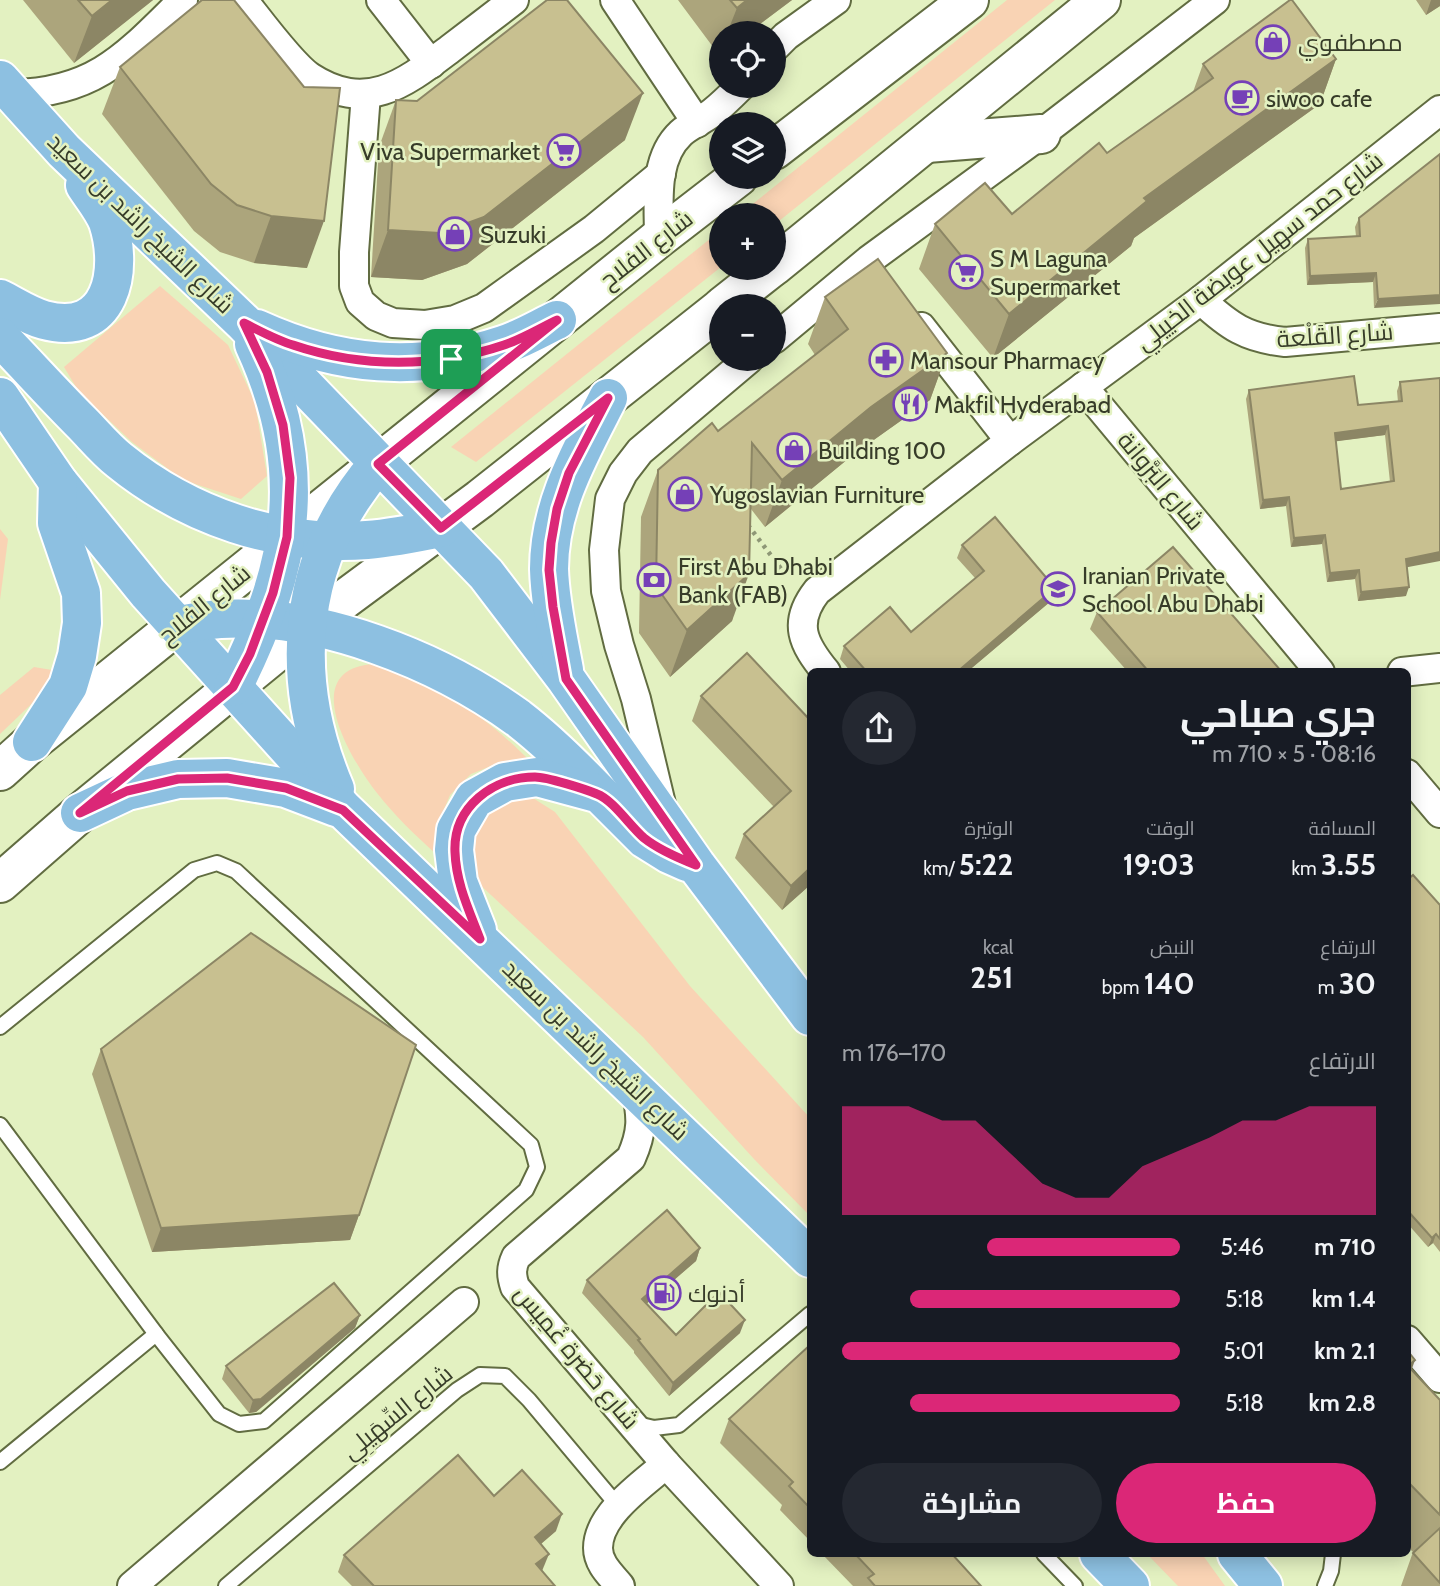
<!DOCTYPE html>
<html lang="ar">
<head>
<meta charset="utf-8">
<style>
  body { margin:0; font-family:Cabin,Cairo,sans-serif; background:#242831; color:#f1f3f6; direction:rtl; height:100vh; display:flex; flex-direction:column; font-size:26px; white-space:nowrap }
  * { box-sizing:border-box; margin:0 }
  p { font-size:23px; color:#9ea1a6 }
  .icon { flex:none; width:38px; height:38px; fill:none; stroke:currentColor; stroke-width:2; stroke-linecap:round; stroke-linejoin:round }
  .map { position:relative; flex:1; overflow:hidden; direction:ltr }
  .details { position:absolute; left:807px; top:668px; width:604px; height:889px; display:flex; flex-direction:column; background:#171b24; border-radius:10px; box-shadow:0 4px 18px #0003; direction:rtl }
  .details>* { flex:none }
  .tools { position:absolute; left:709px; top:21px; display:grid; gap:14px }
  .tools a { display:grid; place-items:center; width:77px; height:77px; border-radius:50%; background:#171b24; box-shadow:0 4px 18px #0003; font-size:35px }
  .pin { position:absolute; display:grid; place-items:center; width:60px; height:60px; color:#fff; margin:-30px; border-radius:14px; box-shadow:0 4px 10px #0006 }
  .round { display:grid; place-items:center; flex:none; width:74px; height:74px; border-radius:37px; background:#242831 }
  .headline { display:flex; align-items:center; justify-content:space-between; height:119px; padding:0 35px }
  h1 { font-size:38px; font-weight:700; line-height:52px }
  .figures { display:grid; grid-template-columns:repeat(3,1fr); gap:10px; height:119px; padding:7px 35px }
  .figures div { display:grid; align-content:center }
  .figures b { font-size:30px; font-weight:700 }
  .figures small { font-size:19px; font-weight:400 }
  .figures p { font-size:19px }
  .chart { height:196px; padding:14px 35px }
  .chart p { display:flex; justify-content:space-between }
  .chart svg { width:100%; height:126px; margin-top:7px; fill:#db2777; opacity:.7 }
  .primary-button { display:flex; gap:14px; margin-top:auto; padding:14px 35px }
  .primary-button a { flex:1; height:80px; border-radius:42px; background:#db2777; color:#fff; font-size:28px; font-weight:700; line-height:80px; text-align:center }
  .primary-button a+a { background:#242831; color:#f1f3f6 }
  ul { padding:0 35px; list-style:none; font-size:23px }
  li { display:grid; grid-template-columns:112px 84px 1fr; align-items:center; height:52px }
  li i { height:18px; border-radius:9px; background:#db2777 }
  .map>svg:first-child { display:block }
</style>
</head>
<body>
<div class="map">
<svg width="1440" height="1586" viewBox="0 0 1440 1586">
  <rect width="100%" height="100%" fill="#e3f1c1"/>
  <g fill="#f9d3b4">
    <polygon points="1007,0 1055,0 774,225 774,215 739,215"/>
    <polygon points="721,230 721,267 476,462 451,447"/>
    <polygon points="160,286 228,345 255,402 267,476 241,499 183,480 132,442 79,392 64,367"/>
    <polygon points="0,529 8,539 0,600"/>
    <path d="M 376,664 C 445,689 480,711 532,763 L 501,762 L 471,774 L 450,795 L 438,824 L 437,855 C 415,835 395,816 377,793 C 351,760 295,667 376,664 Z"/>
    <polygon points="34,667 52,670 45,691 0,734 0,695"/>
    <polygon points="525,793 555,812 690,986 810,1118 810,1216 754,1159 643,1037 476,881 465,828 474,810"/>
    <polygon points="1147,1554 1202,1554 1225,1586 1178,1586"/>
  </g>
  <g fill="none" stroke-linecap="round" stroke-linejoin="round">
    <defs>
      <g id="service">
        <polyline points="0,1027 194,870 217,863 236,871 531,1145 537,1167 526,1190 264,1421 239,1424 219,1414 156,1334 0,1125"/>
        <polyline points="637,1424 654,1428 679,1425 810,1314"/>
        <polyline points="0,1462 156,1334"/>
        <polyline points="1044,1554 1075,1586"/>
        <polyline points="226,1586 457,1390 480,1375 505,1376 529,1400 618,1506"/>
        <polyline points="1325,1586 1331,1571 1333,1554"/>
      </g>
      <g id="minor">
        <path d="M 243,0 C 259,20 291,64 310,77 C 367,114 405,83 450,49 C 471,33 493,16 514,0"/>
        <polyline points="381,0 431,64"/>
        <polyline points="615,0 697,123"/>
        <polyline points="774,48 786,36 836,0"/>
        <path d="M 13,94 C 96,93 128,54 183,0"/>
        <polyline points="366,94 354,252 354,286 360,302 376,316 393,323 425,325 455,320 484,308 594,229 661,174"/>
        <path d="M 659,238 C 659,203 653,159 681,133 C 690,125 703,120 713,112 C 723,104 732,95 741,86"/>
        <path d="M 1201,300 C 1229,326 1246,338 1285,342 L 1440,328"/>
        <polyline points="921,327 1010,441"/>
        <polyline points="774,339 869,260 1041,134 1215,0"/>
        <polyline points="1083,387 1320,672"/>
        <path d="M 826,672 C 803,644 792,623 817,591 L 1010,441 L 1201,300 L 1440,110"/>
        <polyline points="1402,672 1440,668"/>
        <polyline points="1407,774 1440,813"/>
        <polyline points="661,804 636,699 619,645 606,591 604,550 610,499 623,473 640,451 749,359"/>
        <path d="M 636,1089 C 642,1117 643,1131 631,1158 L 516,1257 C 511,1268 511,1275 515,1287 L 666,1464 L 779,1586"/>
        <polyline points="1407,1340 1440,1378"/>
        <polyline points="132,1586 464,1302"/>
        <path d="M 620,1586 C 611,1575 598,1564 598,1548 C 598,1514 643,1484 666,1464"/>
      </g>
      <g id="secondary">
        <polyline points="927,143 1041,134"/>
        <polyline points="774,150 969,0"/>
        <polyline points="774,266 1101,0"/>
        <polyline points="723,306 771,268"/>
        <polyline points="0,771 32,742 659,238 738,177"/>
        <polyline points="0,883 80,813 307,627 480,499 721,308"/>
      </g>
      <g id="primary">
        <polyline points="0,80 64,151 244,323 486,574 566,679 696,865 810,1016"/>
        <path d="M 0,299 C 14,306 29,316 44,320 C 111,338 124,271 108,222 C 103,209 92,196 85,185"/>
        <path d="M 257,329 C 338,366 418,373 503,345 C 522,339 540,328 557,320"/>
        <path d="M 0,337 C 27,365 53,394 81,422 C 93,434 105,449 119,460 C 188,516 278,547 367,540 C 392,538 417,533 441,528"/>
        <polyline points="0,397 58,482 148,593 343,809 810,1258"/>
        <path d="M 177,625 C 191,623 206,620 220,619 C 320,613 438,660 518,718 C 548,741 574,767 600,794"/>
        <path d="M 564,670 C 558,637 550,603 549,569 C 549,506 580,453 608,398"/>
        <path d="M 233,687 C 293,567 312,470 254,344"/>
        <polyline points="32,742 68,686 77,656 82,623 81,593 57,523 58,482"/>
        <path d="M 335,789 C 287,676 296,558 378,464"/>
        <polyline points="80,813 127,791 178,779 227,778 286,788 336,807"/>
        <polyline points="477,930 458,882 454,850 456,830 474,799 505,782 537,777 600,794 645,839 669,854 687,862"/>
        <polyline points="1099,1554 1130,1586"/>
        <polyline points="1237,1554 1263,1586"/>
      </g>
    </defs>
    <use href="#service" stroke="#616c41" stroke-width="18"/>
    <use href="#minor" stroke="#616c41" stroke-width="32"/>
    <use href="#secondary" stroke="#616c41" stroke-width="42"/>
    <use href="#primary" stroke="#fff" stroke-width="42"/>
    <polyline stroke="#8e9776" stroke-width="4.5" stroke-dasharray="3.5 5" stroke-linecap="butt" points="748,525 785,574"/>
    <use href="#service" stroke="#fff" stroke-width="14"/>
    <use href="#minor" stroke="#fff" stroke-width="28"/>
    <use href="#secondary" stroke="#fff" stroke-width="38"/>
    <use href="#primary" stroke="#8dc0e1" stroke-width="38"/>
  </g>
  <g fill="#aca57c" fill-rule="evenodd">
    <polygon points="23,0 153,0 74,63"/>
    <polygon points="202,0 307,268 254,263 220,252 194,231 102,114 120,67"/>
    <polygon points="678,0 792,0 748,33 721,33 721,54 719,55"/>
    <polygon points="1416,0 1440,0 1440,6 1426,15"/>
    <polygon points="1336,59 1320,104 1134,238 1131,246 993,358 919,269 935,224 1012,214 1107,153 1193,92 1203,64"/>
    <polygon points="396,100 417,101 625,140 467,264 422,280 371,277 379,147"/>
    <polygon points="1440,154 1374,308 1373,282 1307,285 1305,248 1308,239 1356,236 1355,227 1359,218"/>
    <polygon points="825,297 947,353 930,400 854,454 765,527 751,509 732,621 670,677 639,633 641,517 658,470 718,431 815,355 808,344"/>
    <path d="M 1440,378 L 1407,567 L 1406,596 L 1358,601 L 1355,579 L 1327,582 L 1322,544 L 1291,547 L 1286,506 L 1260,509 L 1246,399 L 1249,390 L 1358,405 L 1398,402 L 1397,391 L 1400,382 ZM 1385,435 L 1390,482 L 1341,489 L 1336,441 Z"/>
    <polygon points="962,545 1051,601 967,672 851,672 840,659 844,646 911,632 975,578 957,558"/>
    <polygon points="1097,612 1282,672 1128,672 1090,629"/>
    <polygon points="701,696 810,720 810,885 782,910 735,858 744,834 774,807 692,721"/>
    <polygon points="1407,880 1440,905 1440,1252 1433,1243 1428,1247 1407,1223"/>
    <polygon points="101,1049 359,1215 350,1240 152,1252 92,1074"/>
    <polygon points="700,1248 696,1261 646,1304 676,1335 740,1333 669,1396 634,1353 634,1351 582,1293 587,1280"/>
    <polygon points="360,1315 355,1328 256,1412 249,1413 222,1379 226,1366"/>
    <polygon points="810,1345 810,1541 780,1510 782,1505 720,1443 729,1419"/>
    <polygon points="1407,1350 1412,1370 1440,1400 1440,1586 1401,1586 1413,1552 1407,1546"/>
    <polygon points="494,1496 556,1531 541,1544 542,1571 555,1586 352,1586 338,1572 344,1555"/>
    <polygon points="822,1554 952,1554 981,1586 853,1586"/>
  </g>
  <g fill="#8c8665">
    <polygon points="112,0 153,0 74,63 92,16"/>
    <polygon points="747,0 792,0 748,33 727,33 737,8"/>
    <polygon points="1431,0 1440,0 1440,6 1426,15"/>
    <polygon points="1336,59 1320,104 1134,238 1131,246 993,358 1009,314 1144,198"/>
    <polygon points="643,93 625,140 467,264 422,280 371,277 388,230"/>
    <polygon points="271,216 324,221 307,268 254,263"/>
    <polygon points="1376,273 1373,282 1307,285 1310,276"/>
    <polygon points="1440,295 1440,304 1374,308 1378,299"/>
    <polygon points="947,353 930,400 854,454 765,527 782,480 871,407"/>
    <polygon points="1388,426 1385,435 1331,442 1335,433"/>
    <polygon points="1289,497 1286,506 1260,509 1263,500"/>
    <polygon points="1325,535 1322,544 1291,547 1294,538"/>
    <polygon points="1440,552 1440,561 1403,568 1406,559"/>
    <polygon points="1359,570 1355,579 1327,582 1330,573"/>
    <polygon points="749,574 732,621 670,677 687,630"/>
    <polygon points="1409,587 1406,596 1358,601 1361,592"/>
    <polygon points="1055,588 1051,601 967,672 957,672"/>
    <polygon points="810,868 810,885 782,910 791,886"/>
    <polygon points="359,1215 350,1240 152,1252 161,1228"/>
    <polygon points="1436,1234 1433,1243 1428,1247 1432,1238"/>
    <polygon points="700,1248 696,1261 637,1312 642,1299"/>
    <polygon points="360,1315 355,1328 256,1412 249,1413 253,1400"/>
    <polygon points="745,1320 740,1333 669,1396 673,1383"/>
    <polygon points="1415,1360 1407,1383 1408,1366"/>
    <polygon points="562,1514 556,1531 529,1554 535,1537"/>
    <polygon points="549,1554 542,1571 530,1581 536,1564"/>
  </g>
  <g fill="#c8c090" stroke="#8c8665" stroke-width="2" fill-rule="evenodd">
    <polygon points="78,0 112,0 92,16"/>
    <polygon points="202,0 234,0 304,87 340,88 324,221 271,216 237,205 211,184 120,67"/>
    <polygon points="547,0 567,0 643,93 484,217 440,233 388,230 396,100 417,101"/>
    <polygon points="730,0 747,0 737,8"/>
    <polygon points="1290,0 1292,0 1336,59 1144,198 1147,201 1009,314 935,224 985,183 1012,214 1099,143 1107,153 1213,78 1203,64"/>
    <polygon points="1440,154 1440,295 1378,299 1376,273 1310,276 1308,239 1360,236 1359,218"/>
    <polygon points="878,259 947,353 871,407 782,480 752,443 749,574 687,630 656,586 658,470 712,423 718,431 848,329 825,297"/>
    <path d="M 1354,376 L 1358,405 L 1402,401 L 1400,382 L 1440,378 L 1440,552 L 1406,559 L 1409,587 L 1361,592 L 1359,570 L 1330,573 L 1325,535 L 1294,538 L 1289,497 L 1263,500 L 1249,390 ZM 1388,426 L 1394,481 L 1341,489 L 1335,433 Z"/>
    <polygon points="995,517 1055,588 957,672 867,672 844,646 890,607 911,632 984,571 962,545"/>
    <polygon points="1173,547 1282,672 1149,672 1097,612"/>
    <polygon points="747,653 810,720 810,868 791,886 744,834 791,791 701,696"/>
    <polygon points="1413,875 1440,905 1440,1239 1436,1234 1432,1238 1407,1210 1407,880"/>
    <polygon points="251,933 416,1045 359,1215 161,1228 101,1049"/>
    <polygon points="667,1210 700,1248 642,1299 676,1335 719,1292 745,1320 673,1383 638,1340 640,1339 587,1280"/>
    <polygon points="334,1283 360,1315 261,1399 253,1400 226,1366"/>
    <polygon points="810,1345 810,1508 789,1486 793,1482 729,1419"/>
    <polygon points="1407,1350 1415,1360 1408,1366 1440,1400 1440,1515 1407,1481"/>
    <polygon points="458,1455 494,1496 522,1470 562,1514 535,1537 549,1554 536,1564 555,1586 374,1586 344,1555"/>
    <polygon points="1440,1528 1440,1583 1413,1553"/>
    <polygon points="855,1554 952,1554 981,1586 875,1586 868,1578 874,1574"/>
  </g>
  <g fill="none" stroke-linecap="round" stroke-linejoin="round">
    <defs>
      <path id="route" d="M 557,320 L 378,464 L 441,528 L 608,398 L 569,473 L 557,509 L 551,543 L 549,570 L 553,607 L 566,679 L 696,865 C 678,858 659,850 644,838 C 630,826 613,800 597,794 C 585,789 547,777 535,777 C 493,777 453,807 455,852 C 456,883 469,910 480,939 L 343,810 L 286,788 L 227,778 L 178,779 L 127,791 L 80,813 L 233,687 L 250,654 L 273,593 L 287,537 L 290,478 L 283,425 L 267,372 L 244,323 C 260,331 276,340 293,345 C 361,368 436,368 504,345 C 522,339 540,328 557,320 Z"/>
    </defs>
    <use href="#route" stroke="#fff" stroke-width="14"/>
    <use href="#route" stroke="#db2777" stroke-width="9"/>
  </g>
  <defs>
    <symbol id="shop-ring" viewBox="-11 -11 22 22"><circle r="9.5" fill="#e3f1c1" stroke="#7540b7" stroke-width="1.5"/><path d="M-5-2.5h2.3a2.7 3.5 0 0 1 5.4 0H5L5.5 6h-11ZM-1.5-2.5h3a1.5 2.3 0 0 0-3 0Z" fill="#7540b7"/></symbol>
    <symbol id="cafe-ring" viewBox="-11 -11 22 22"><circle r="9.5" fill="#e3f1c1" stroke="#7540b7" stroke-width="1.5"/><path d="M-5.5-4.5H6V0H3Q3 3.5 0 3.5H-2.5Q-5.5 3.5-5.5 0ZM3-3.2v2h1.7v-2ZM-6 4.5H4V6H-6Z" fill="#7540b7"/></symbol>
    <symbol id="supermarket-ring" viewBox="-11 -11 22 22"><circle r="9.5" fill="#e3f1c1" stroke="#7540b7" stroke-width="1.5"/><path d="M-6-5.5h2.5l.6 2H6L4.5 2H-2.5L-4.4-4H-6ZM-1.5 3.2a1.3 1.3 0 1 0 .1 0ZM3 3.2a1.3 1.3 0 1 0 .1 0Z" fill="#7540b7"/></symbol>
    <symbol id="pharmacy-ring" viewBox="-11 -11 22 22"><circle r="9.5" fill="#e3f1c1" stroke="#7540b7" stroke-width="1.5"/><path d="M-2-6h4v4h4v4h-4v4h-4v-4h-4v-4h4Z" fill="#7540b7"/></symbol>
    <symbol id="restaurant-ring" viewBox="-11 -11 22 22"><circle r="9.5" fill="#e3f1c1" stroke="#7540b7" stroke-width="1.5"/><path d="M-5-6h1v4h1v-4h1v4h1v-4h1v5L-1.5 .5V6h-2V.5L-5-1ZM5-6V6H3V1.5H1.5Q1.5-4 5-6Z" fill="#7540b7"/></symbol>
    <symbol id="bank-ring" viewBox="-11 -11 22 22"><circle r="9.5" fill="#e3f1c1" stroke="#7540b7" stroke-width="1.5"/><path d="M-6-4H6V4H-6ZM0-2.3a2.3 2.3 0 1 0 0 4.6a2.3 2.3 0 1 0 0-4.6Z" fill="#7540b7"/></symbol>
    <symbol id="school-ring" viewBox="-11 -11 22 22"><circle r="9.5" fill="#e3f1c1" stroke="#7540b7" stroke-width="1.5"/><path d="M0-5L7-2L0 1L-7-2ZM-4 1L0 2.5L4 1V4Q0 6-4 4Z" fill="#7540b7"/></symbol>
    <symbol id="fuel-ring" viewBox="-11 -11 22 22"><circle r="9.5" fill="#e3f1c1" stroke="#7540b7" stroke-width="1.5"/><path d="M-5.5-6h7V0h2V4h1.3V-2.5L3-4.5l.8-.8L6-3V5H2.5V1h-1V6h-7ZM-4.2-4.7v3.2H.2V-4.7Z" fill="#7540b7"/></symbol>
  </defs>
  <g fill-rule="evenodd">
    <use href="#shop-ring" x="1254" y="23" width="38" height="38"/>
    <use href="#cafe-ring" x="1223" y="79" width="38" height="38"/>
    <use href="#supermarket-ring" x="545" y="132" width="38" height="38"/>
    <use href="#shop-ring" x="436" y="215" width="38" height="38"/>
    <use href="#supermarket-ring" x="947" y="253" width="38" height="38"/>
    <use href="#pharmacy-ring" x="867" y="341" width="38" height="38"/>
    <use href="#restaurant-ring" x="891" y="385" width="38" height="38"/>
    <use href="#shop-ring" x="775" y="431" width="38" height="38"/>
    <use href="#shop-ring" x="666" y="475" width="38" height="38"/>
    <use href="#bank-ring" x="635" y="561" width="38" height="38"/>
    <use href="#school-ring" x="1039" y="570" width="38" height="38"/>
    <use href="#fuel-ring" x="645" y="1274" width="38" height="38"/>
  </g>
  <g text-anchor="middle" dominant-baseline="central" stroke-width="5" stroke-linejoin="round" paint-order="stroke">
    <g font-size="24" fill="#373c29" stroke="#e3f1c1" text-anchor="start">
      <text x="1298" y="42">مصطفوي</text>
      <text x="1266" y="98">siwoo cafe</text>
      <text x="540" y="151" text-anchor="end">Viva Supermarket</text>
      <text x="480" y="234">Suzuki</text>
      <text x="990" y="258">S M Laguna<tspan x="990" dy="28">Supermarket</tspan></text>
      <text x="910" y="360">Mansour Pharmacy</text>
      <text x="934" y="404">Makfil Hyderabad</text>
      <text x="818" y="450">Building 100</text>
      <text x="710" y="494">Yugoslavian Furniture</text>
      <text x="678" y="566">First Abu Dhabi<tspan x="678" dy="28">Bank (FAB)</tspan></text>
      <text x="1082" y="575">Iranian Private<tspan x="1082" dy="28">School Abu Dhabi</tspan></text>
      <text x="688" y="1293">أدنوك</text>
    </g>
    <g font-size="24" fill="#373c29" stroke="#e3f1c1">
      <text transform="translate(141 223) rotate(44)">شارع الشيخ راشد بن سعيد</text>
      <text transform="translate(646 249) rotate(-38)">شارع الفلاح</text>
      <text transform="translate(1259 251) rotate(-38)">شارع حمد سهيل عويضة الخييلي</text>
      <text transform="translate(1335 335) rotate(-4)">شارع القَلْعة</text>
      <text transform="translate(1161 481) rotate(50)">شارع البَرَّوانة</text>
      <text transform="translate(204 604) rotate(-39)">شارع الفلاح</text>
      <text transform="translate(596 1050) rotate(44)">شارع الشيخ راشد بن سعيد</text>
      <text transform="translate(577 1357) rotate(50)">شارع حَضرة غُمِيس</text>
      <text transform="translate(397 1412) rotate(-39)">شارع السِّهَيلِي</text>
    </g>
  </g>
</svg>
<div class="tools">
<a><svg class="icon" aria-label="locate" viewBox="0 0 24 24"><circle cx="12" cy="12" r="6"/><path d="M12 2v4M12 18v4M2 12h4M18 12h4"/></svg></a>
<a><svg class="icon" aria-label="layers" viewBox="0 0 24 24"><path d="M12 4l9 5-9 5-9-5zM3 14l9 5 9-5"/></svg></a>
<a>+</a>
<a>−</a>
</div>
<div class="pin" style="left:451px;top:359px;background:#1e9e55"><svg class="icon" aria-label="arrive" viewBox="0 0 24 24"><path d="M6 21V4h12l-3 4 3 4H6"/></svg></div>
<section class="details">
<div class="headline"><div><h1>جري صباحي</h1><p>08:16 · 5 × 710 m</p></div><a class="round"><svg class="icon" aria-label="share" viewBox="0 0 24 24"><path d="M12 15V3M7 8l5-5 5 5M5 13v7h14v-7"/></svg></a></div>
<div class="figures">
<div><p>المسافة</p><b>3.55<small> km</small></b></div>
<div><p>الوقت</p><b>19:03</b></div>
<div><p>الوتيرة</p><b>5:22<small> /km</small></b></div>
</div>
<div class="figures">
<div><p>الارتفاع</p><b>30<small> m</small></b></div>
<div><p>النبض</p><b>140<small> bpm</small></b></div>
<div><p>kcal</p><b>251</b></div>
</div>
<div class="chart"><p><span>الارتفاع</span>170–176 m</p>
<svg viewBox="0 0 160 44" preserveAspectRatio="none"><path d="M0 44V6L10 6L20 6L30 11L40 11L50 22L60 33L70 38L80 38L90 27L100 22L110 17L120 11L130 11L140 6L150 6L160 6V44z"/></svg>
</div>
<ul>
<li><b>710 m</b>5:46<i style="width:57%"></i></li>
<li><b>1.4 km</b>5:18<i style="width:80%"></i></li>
<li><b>2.1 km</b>5:01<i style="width:100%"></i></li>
<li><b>2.8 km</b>5:18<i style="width:80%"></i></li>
</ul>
<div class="primary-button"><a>حفظ</a><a>مشاركة</a></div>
</section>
</div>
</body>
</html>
